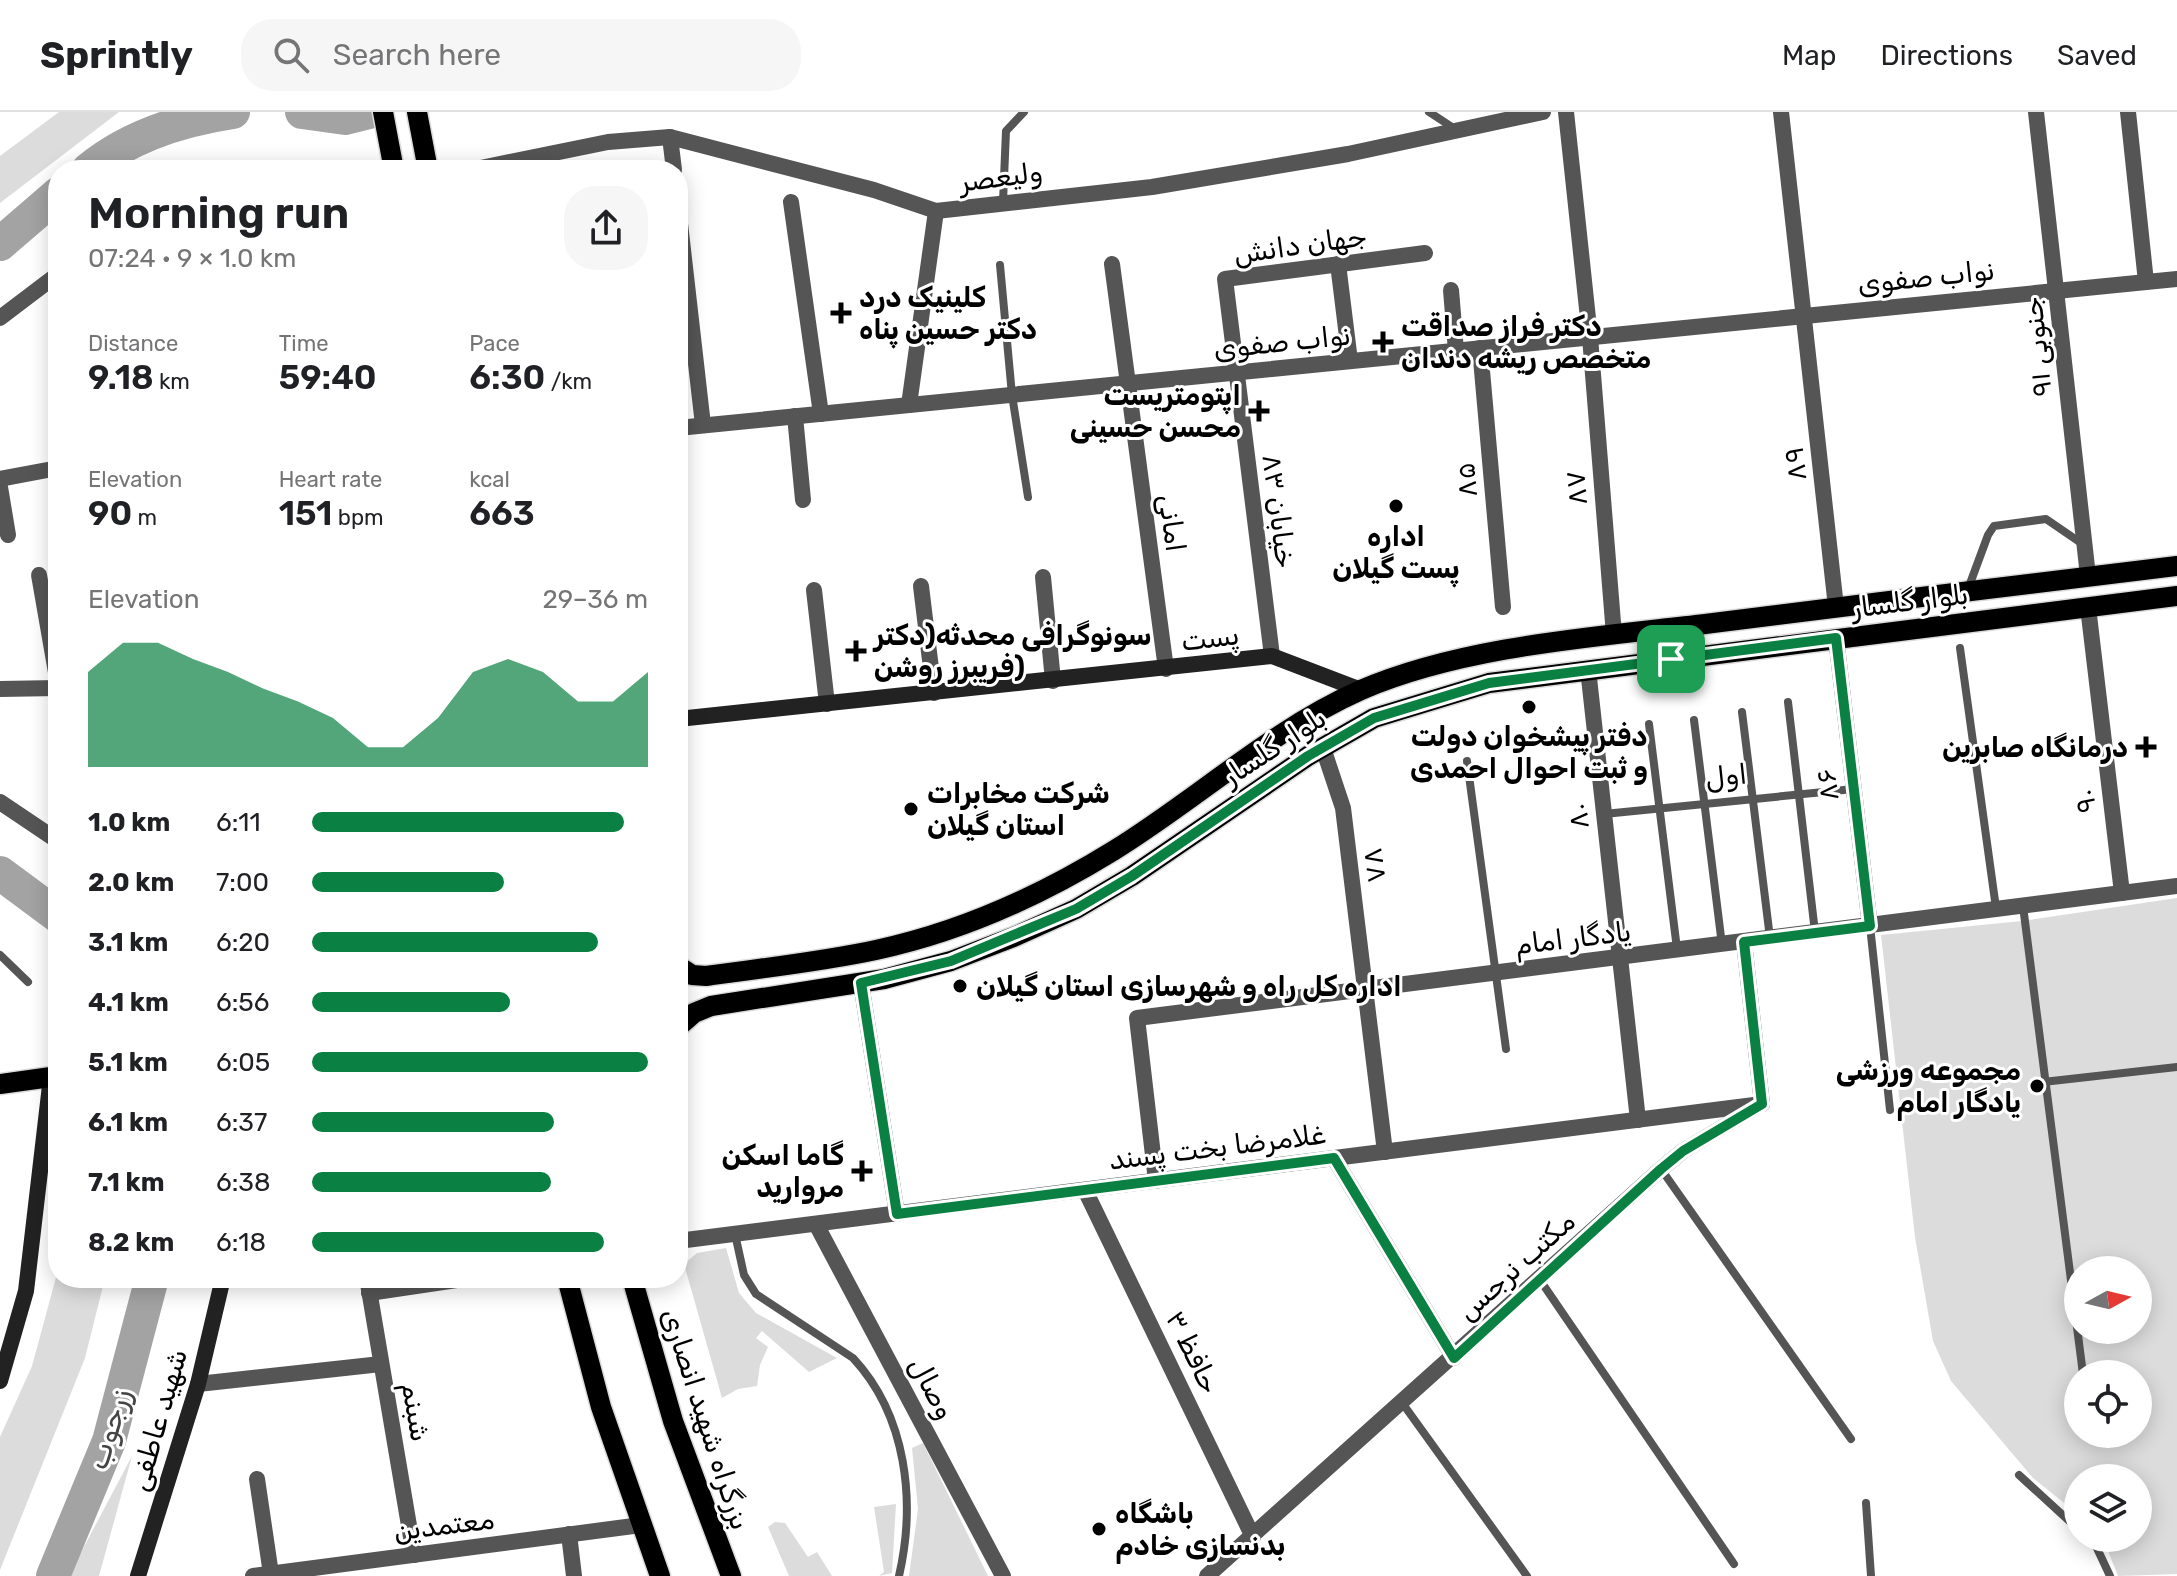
<!DOCTYPE html>
<html lang="en">
<head>
<meta charset="utf-8">
<style>
  body { margin:0; font-family:Rubik,Cairo,sans-serif; background:#f6f6f6; color:#202124; height:100vh; display:flex; flex-direction:column; font-size:30px; white-space:nowrap }
  * { box-sizing:border-box; margin:0 }
  p { font-size:26px; color:#757577 }
  .icon { flex:none; width:44px; height:44px; fill:none; stroke:currentColor; stroke-width:2; stroke-linecap:round; stroke-linejoin:round }
  .map { position:relative; flex:1; overflow:hidden }
  .side { position:absolute; left:48px; top:48px; width:640px; height:1128px; display:flex; flex-direction:column; background:#fff; border-radius:32px; box-shadow:0 4px 20px #0003 }
  .side>* { flex:none }
  .needle { width:52px; rotate:82deg }
  .controls { position:absolute; left:2064px; top:1144px; display:grid; gap:16px }
  .controls a { display:grid; place-items:center; width:88px; height:88px; border-radius:50%; background:#fff; box-shadow:0 4px 20px #0003; font-size:40px }
  .pin { position:absolute; display:grid; place-items:center; width:68px; height:68px; color:#fff; margin:-34px; border-radius:16px; box-shadow:0 4px 12px #0006 }
  .round { display:grid; place-items:center; flex:none; width:84px; height:84px; border-radius:32px; background:#f6f6f6 }
  .summary { display:flex; align-items:center; justify-content:space-between; height:136px; padding:0 40px }
  h1 { font-size:44px; font-weight:600; line-height:60px }
  .figures { display:grid; grid-template-columns:repeat(3,1fr); gap:12px; height:136px; padding:8px 40px }
  .figures div { display:grid; align-content:center }
  .figures b { font-size:34px; font-weight:600 }
  .figures small { font-size:22px; font-weight:400 }
  .figures p { font-size:22px }
  .chart { height:224px; padding:16px 40px }
  .chart p { display:flex; justify-content:space-between }
  .chart svg { width:100%; height:144px; margin-top:8px; fill:#0b8043; opacity:.7 }
  ul { padding:0 40px; list-style:none; font-size:26px }
  li { display:grid; grid-template-columns:128px 96px 1fr; align-items:center; height:60px }
  li i { height:20px; border-radius:10px; background:#0b8043 }
  header { display:flex; align-items:center; gap:48px; box-sizing:border-box; height:112px; padding:0 40px; background:#fff; border-bottom:2px solid #e0e0e0 }
  header strong { font-size:38px }
  nav { display:flex; gap:44px; margin-inline-start:auto; font-size:28px }
  .search { width:560px; height:72px; background:#f6f6f6; display:flex; align-items:center; gap:20px; box-sizing:border-box; padding:0 28px; border-radius:32px; color:#757577; font-size:30px }
  .map>svg:first-child { display:block }
</style>
</head>
<body>
<header>
<strong>Sprintly</strong>
<div class="search"><svg class="icon" aria-label="search" viewBox="0 0 24 24"><circle cx="10" cy="10" r="6"/><path d="M15 15l6 6"/></svg>Search here</div>
<nav><a>Map</a><a>Directions</a><a>Saved</a></nav>
</header>
<div class="map">
<svg width="2177" height="1464" viewBox="0 0 2177 1464">
  <rect width="100%" height="100%" fill="#fff"/>
  <g fill="#dcdcdc" fill-rule="evenodd">
    <polygon points="59,0 119,0 0,91 0,44"/>
    <path d="M 2177,786 L 2177,1462 L 2118,1464 L 2103,1426 L 2138,1426 L 2138,1366 L 2078,1366 L 2078,1402 L 2033,1366 L 1951,1269 L 1933,1229 L 1915,1125 L 1881,823 L 2022,809 ZM 2078,1158 L 2138,1158 L 2138,1218 L 2078,1218 ZM 2078,1262 L 2138,1262 L 2138,1322 L 2078,1322 Z"/>
    <polygon points="726,1136 739,1181 756,1201 837,1246 809,1260 762,1219 756,1226 768,1235 760,1253 757,1274 738,1277 722,1286 684,1152 697,1141"/>
    <polygon points="58,1158 58,1166 105,1166 85,1246 0,1458 0,1325 32,1254"/>
    <polygon points="923,1331 988,1464 909,1464 918,1397 912,1336"/>
    <polygon points="132,1344 99,1464 71,1464 77,1448"/>
    <polygon points="896,1392 892,1461 879,1464 884,1460 874,1395"/>
    <polygon points="775,1410 785,1411 808,1445 817,1440 832,1464 789,1464 768,1415"/>
  </g>
  <g fill="none" stroke-linecap="round" stroke-linejoin="round">
    <g stroke="#a3a3a3" stroke-width="34">
      <polyline points="302,0 345,6 369,0"/>
      <path d="M 88,58 C 129,24 180,8 233,0"/>
      <polyline points="0,132 58,82"/>
      <polyline points="0,761 58,804"/>
      <polyline points="53,1464 109,1329 152,1166"/>
    </g>
    <defs>
      <g id="primary">
        <polyline points="383,0 394,58"/>
        <polyline points="417,0 428,58"/>
        <path d="M 678,854 L 692,863 L 706,864 C 763,856 820,850 876,838 C 960,820 1040,784 1113,739 C 1196,688 1271,618 1361,578 C 1463,534 1595,525 1705,512 C 1862,492 2020,473 2177,454"/>
        <polyline points="678,915 694,901 711,894 884,867 951,849 1016,824 1076,797 1132,764 1308,644 1374,606 1489,571 2177,484"/>
        <polyline points="0,972 58,964"/>
        <polyline points="567,1166 601,1295 660,1464"/>
        <polyline points="632,1166 673,1309 731,1464"/>
      </g>
    </defs>
    <use href="#primary" stroke="#dbdbdb" stroke-width="23"/>
    <g stroke="#555" stroke-width="8">
      <polyline points="1429,0 1455,17"/>
      <polyline points="1003,90 1006,19 1024,0"/>
      <polyline points="1000,153 1012,283 1028,385"/>
      <polyline points="1968,477 1988,423 1994,414 2046,407 2084,433"/>
      <polyline points="1960,536 1996,796"/>
      <polyline points="1788,590 1815,820"/>
      <polyline points="1742,600 1770,826"/>
      <polyline points="1694,608 1722,833"/>
      <polyline points="1649,612 1677,837"/>
      <polyline points="1467,649 1506,937"/>
      <polyline points="1604,702 1854,677"/>
      <polyline points="2023,794 2083,1262"/>
      <polyline points="1870,814 1890,998"/>
      <polyline points="0,843 28,870"/>
      <polyline points="2043,970 2177,955"/>
      <polyline points="1661,1057 1851,1327"/>
      <path d="M 735,1122 L 744,1163 L 756,1182 L 853,1246 C 907,1304 916,1390 899,1464"/>
      <polyline points="1540,1168 1734,1452"/>
      <polyline points="1403,1292 1527,1464"/>
      <polyline points="2019,1363 2078,1417"/>
      <polyline points="1866,1391 1871,1464"/>
      <polyline points="2088,1426 2095,1432 2110,1464"/>
    </g>
    <g stroke="#555" stroke-width="16">
      <polyline points="1566,0 1590,225 1614,523"/>
      <polyline points="1781,0 1836,495"/>
      <polyline points="2036,0 2088,464"/>
      <polyline points="2128,0 2146,170"/>
      <polyline points="670,25 674,58"/>
      <polyline points="471,58 608,30 670,25 874,78 936,99 1152,75 1348,42 1543,0"/>
      <polyline points="791,90 821,302"/>
      <polyline points="678,94 703,313"/>
      <polyline points="1112,152 1166,557"/>
      <polyline points="1338,152 1350,249"/>
      <polyline points="1451,178 1456,239"/>
      <polyline points="0,206 58,162"/>
      <polyline points="1480,236 1503,495"/>
      <polyline points="909,293 936,99"/>
      <polyline points="795,304 803,388"/>
      <polyline points="678,316 2177,167"/>
      <polyline points="0,367 58,356"/>
      <polyline points="0,375 8,423"/>
      <polyline points="39,463 58,572"/>
      <polyline points="1043,465 1053,569"/>
      <polyline points="921,474 934,581"/>
      <polyline points="814,478 827,592"/>
      <polyline points="2088,495 2122,781"/>
      <polyline points="1836,526 1870,814"/>
      <polyline points="1272,544 1225,167 1425,141"/>
      <polyline points="1588,557 1638,1008"/>
      <polyline points="0,577 58,576"/>
      <polyline points="1323,636 1343,696 1385,1040"/>
      <polyline points="0,690 58,729"/>
      <polyline points="1744,830 1762,992"/>
      <polyline points="861,871 897,1102"/>
      <polyline points="1334,1046 1454,1246"/>
      <polyline points="1156,1069 1137,906 2177,774"/>
      <polyline points="1085,1078 1253,1425"/>
      <polyline points="816,1112 1003,1464"/>
      <polyline points="678,1129 1762,992"/>
      <polyline points="367,1166 414,1443"/>
      <polyline points="369,1181 470,1166"/>
      <polyline points="198,1272 381,1252"/>
      <polyline points="257,1367 271,1462"/>
      <polyline points="569,1422 574,1464"/>
      <polyline points="253,1464 641,1413"/>
      <polyline points="1207,1464 1661,1057 1683,1039 1753,997"/>
    </g>
    <g stroke="#222" stroke-width="16">
      <polyline points="678,607 1272,544 1361,578"/>
      <polyline points="0,1269 26,1179 51,965"/>
      <polyline points="138,1464 198,1272 223,1166"/>
    </g>
    <use href="#primary" stroke="#000" stroke-width="20"/>
  </g>
  <g fill="none" stroke-linecap="round" stroke-linejoin="round">
    <defs>
      <polygon id="route" points="1836,526 1870,814 1744,830 1762,992 1683,1039 1661,1057 1454,1246 1334,1046 897,1102 861,871 951,849 1076,797 1132,764 1308,644 1374,606 1489,571"/>
    </defs>
    <use href="#route" stroke="#fff" stroke-width="16"/>
    <use href="#route" stroke="#0b8043" stroke-width="10"/>
  </g>
  <g fill="#000" stroke="#fff" stroke-width="3">
    <path d="M837 189h8v8h8v8h-8v8h-8v-8h-8v-8h8z"/>
    <path d="M1379 218h8v8h8v8h-8v8h-8v-8h-8v-8h8z"/>
    <path d="M1255 287h8v8h8v8h-8v8h-8v-8h-8v-8h8z"/>
    <circle cx="1396" cy="394" r="8"/>
    <path d="M852 527h8v8h8v8h-8v8h-8v-8h-8v-8h8z"/>
    <circle cx="1529" cy="595" r="8"/>
    <path d="M2142 623h8v8h8v8h-8v8h-8v-8h-8v-8h8z"/>
    <circle cx="911" cy="697" r="8"/>
    <circle cx="960" cy="874" r="8"/>
    <circle cx="2037" cy="974" r="8"/>
    <path d="M858 1047h8v8h8v8h-8v8h-8v-8h-8v-8h8z"/>
    <circle cx="1099" cy="1417" r="8"/>
  </g>
  <g text-anchor="middle" dominant-baseline="central" stroke-width="6" stroke-linejoin="round" paint-order="stroke">
    <g font-size="28" fill="#000" stroke="#fff">
      <text transform="translate(1001 65) rotate(-7)">ولیعصر</text>
      <text transform="translate(1300 133) rotate(-8)">جهان دانش</text>
      <text transform="translate(1926 165) rotate(-6)">نواب صفوی</text>
      <text transform="translate(1282 230) rotate(-6)">نواب صفوی</text>
      <text transform="translate(2037 235) rotate(-96)">۹۱ جنوبی</text>
      <text transform="translate(1795 352) rotate(-96)">۸۹</text>
      <text transform="translate(1466 368) rotate(-95)">۸۵</text>
      <text transform="translate(1576 376) rotate(-95)">۸۷</text>
      <text transform="translate(1279 399) rotate(83)">خیابان ۸۳</text>
      <text transform="translate(1172 411) rotate(82)">امانی</text>
      <text transform="translate(1910 489) rotate(-7)">بلوار گلسار</text>
      <text transform="translate(1210 526) rotate(-7)">پست</text>
      <text transform="translate(1274 635) rotate(-33)">بلوار گلسار</text>
      <text transform="translate(1726 664) rotate(-6)">اول</text>
      <text transform="translate(1827 673) rotate(-97)">۸۶</text>
      <text transform="translate(2085 689) rotate(-97)">۹۰</text>
      <text transform="translate(1578 704) rotate(-96)">۸۰</text>
      <text transform="translate(1376 753) rotate(82)">۷۸</text>
      <text transform="translate(1573 826) rotate(-7)">یادگار امام</text>
      <text transform="translate(1217 1035) rotate(-7)">غلامرضا بخت پسند</text>
      <text transform="translate(1516 1154) rotate(-42)">مکتب نرجس</text>
      <text transform="translate(1193 1240) rotate(64)">حافظ ۳</text>
      <text transform="translate(932 1276) rotate(62)">وصال</text>
      <text transform="translate(416 1300) rotate(80)">شبنم</text>
      <text transform="translate(706 1307) rotate(72)">بزرگراه شهید انصاری</text>
      <text transform="translate(158 1308) rotate(-74)">شهید عاطفی</text>
      <text transform="translate(444 1413) rotate(-7)">معتمدین</text>
    </g>
    <g font-size="28" font-weight="bold" fill="#000" stroke="#fff" text-anchor="start">
      <text x="859" y="185">کلینیک درد<tspan x="859" dy="32">دکتر حسین پناه</tspan></text>
      <text x="1401" y="214">دکتر فراز صداقت<tspan x="1401" dy="32">متخصص ریشه دندان</tspan></text>
      <text x="1241" y="283" text-anchor="end">اپتومتریست<tspan x="1241" dy="32">محسن حسینی</tspan></text>
      <text x="1396" y="424" text-anchor="middle">اداره<tspan x="1396" dy="32">پست گیلان</tspan></text>
      <text x="874" y="523">سونوگرافی محدثه(دکتر<tspan x="874" dy="32">فریبرز روشن)</tspan></text>
      <text x="1529" y="624" text-anchor="middle">دفتر پیشخوان دولت<tspan x="1529" dy="32">و ثبت احوال احمدی</tspan></text>
      <text x="2128" y="635" text-anchor="end">درمانگاه صابرین</text>
      <text x="927" y="681">شرکت مخابرات<tspan x="927" dy="32">استان گیلان</tspan></text>
      <text x="976" y="874">اداره کل راه و شهرسازی استان گیلان</text>
      <text x="2021" y="958" text-anchor="end">مجموعه ورزشی<tspan x="2021" dy="32">یادگار امام</tspan></text>
      <text x="844" y="1043" text-anchor="end">گاما اسکن<tspan x="844" dy="32">مروارید</tspan></text>
      <text x="1115" y="1401">باشگاه<tspan x="1115" dy="32">بدنسازی خادم</tspan></text>
    </g>
    <g font-size="30" font-style="italic" fill="#444" stroke="#fff">
      <text transform="translate(109 1317) rotate(-72)">زرجوب</text>
    </g>
  </g>
</svg>
<div class="controls">
<a><svg class="needle" viewBox="-14 -14 28 28"><path d="M0-13l5 13h-10z" fill="#e53935"/><path d="M0 13l5-13h-10z" fill="#757577"/></svg></a>
<a><svg class="icon" aria-label="locate" viewBox="0 0 24 24"><circle cx="12" cy="12" r="6"/><path d="M12 2v4M12 18v4M2 12h4M18 12h4"/></svg></a>
<a><svg class="icon" aria-label="layers" viewBox="0 0 24 24"><path d="M12 4l9 5-9 5-9-5zM3 14l9 5 9-5"/></svg></a>
</div>
<div class="pin" style="left:1671px;top:547px;background:#1e9e55"><svg class="icon" aria-label="arrive" viewBox="0 0 24 24"><path d="M6 21V4h12l-3 4 3 4H6"/></svg></div>
<section class="side">
<div class="summary"><div><h1>Morning run</h1><p>07:24 · 9 × 1.0 km</p></div><a class="round"><svg class="icon" aria-label="share" viewBox="0 0 24 24"><path d="M12 15V3M7 8l5-5 5 5M5 13v7h14v-7"/></svg></a></div>
<div class="figures">
<div><p>Distance</p><b>9.18<small> km</small></b></div>
<div><p>Time</p><b>59:40</b></div>
<div><p>Pace</p><b>6:30<small> /km</small></b></div>
</div>
<div class="figures">
<div><p>Elevation</p><b>90<small> m</small></b></div>
<div><p>Heart rate</p><b>151<small> bpm</small></b></div>
<div><p>kcal</p><b>663</b></div>
</div>
<div class="chart"><p><span>Elevation</span>29–36 m</p>
<svg viewBox="0 0 160 44" preserveAspectRatio="none"><path d="M0 44V15L10 6L20 6L30 11L40 15L50 20L60 24L70 29L80 38L90 38L100 29L110 15L120 11L130 15L140 24L150 24L160 15V44z"/></svg>
</div>
<ul>
<li><b>1.0 km</b>6:11<i style="width:93%"></i></li>
<li><b>2.0 km</b>7:00<i style="width:57%"></i></li>
<li><b>3.1 km</b>6:20<i style="width:85%"></i></li>
<li><b>4.1 km</b>6:56<i style="width:59%"></i></li>
<li><b>5.1 km</b>6:05<i style="width:100%"></i></li>
<li><b>6.1 km</b>6:37<i style="width:72%"></i></li>
<li><b>7.1 km</b>6:38<i style="width:71%"></i></li>
<li><b>8.2 km</b>6:18<i style="width:87%"></i></li>
</ul>
</section>
</div>
</body>
</html>
